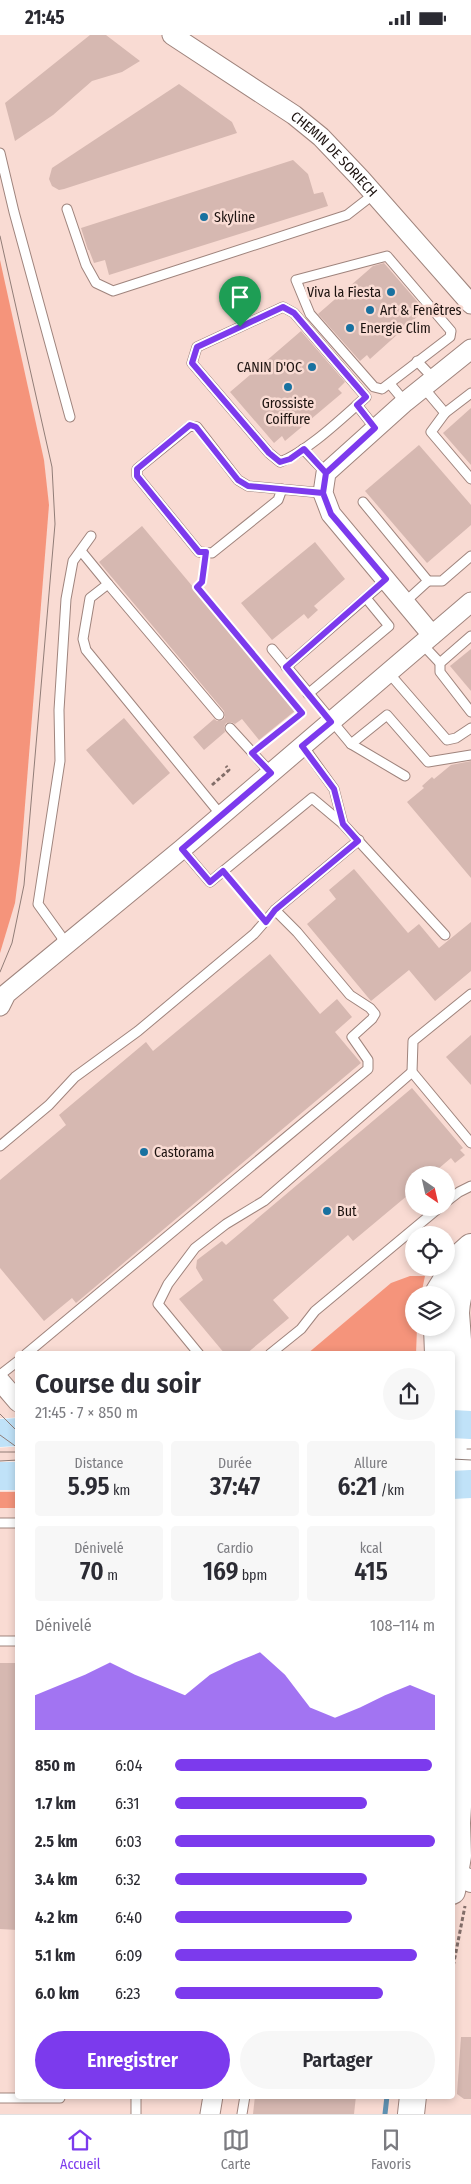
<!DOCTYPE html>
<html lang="fr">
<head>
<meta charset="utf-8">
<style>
  body { margin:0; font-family:"Fira Sans Condensed",sans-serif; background:#f7f7f7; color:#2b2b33; height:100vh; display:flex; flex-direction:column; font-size:19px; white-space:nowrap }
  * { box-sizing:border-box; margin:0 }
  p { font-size:16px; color:#7c7c81 }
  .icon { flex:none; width:28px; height:28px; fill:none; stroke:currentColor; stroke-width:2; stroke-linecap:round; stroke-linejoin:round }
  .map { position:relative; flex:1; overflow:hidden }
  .side { position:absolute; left:15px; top:1316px; width:440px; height:748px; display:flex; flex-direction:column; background:#fff; border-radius:5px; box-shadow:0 2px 8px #0003 }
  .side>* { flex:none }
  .needle { width:32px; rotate:146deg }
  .controls { position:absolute; left:405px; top:1131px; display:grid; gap:10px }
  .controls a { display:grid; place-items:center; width:50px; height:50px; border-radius:50%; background:#fff; box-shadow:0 2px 8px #0003; font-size:25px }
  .pin { position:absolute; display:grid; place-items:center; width:42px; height:42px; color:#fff; margin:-51px -21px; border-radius:50% 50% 50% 0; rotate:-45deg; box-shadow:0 0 5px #0007 }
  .pin .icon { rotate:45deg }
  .round { display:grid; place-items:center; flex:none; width:52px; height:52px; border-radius:26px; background:#f7f7f7 }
  .headline { display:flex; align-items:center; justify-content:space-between; height:85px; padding:0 20px }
  h1 { font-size:28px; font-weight:600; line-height:38px }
  .figures { display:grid; grid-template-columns:repeat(3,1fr); gap:8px; height:85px; padding:5px 20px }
  .figures div { display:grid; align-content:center; border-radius:5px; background:#f7f7f7; text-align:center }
  .figures b { font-size:25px; font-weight:600 }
  .figures small { font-size:14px; font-weight:400 }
  .figures p { font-size:14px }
  .chart { height:140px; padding:10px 20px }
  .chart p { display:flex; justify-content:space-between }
  .chart svg { width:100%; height:90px; margin-top:5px; fill:#7c3aed; opacity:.7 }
  .action { display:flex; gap:10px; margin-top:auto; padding:10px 20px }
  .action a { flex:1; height:58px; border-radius:30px; background:#7c3aed; color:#fff; font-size:20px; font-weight:600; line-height:58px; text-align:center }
  .action a+a { background:#f7f7f7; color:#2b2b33 }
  ul { padding:0 20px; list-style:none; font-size:16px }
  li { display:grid; grid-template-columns:80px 60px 1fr; align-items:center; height:38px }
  li i { height:12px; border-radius:6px; background:#7c3aed }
  .status { display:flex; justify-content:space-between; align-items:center; height:35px; padding:0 25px; background:#fff; direction:ltr }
  .status svg { height:14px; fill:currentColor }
  .tab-bar { display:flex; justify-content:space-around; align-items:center; height:70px; border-top:1px solid #e1e1e2; background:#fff; font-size:14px; color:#7c7c81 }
  .tab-bar a { display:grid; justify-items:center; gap:2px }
  .tab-bar .on { color:#7c3aed }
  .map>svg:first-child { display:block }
</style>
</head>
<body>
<div class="status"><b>21:45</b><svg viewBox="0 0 49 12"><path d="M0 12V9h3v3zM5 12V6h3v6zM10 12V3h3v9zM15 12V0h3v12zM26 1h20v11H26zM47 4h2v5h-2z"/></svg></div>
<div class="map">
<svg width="471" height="2079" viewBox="0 0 471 2079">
  <rect width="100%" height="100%" fill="#f9dbd3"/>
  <g fill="#f5947b">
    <polygon points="0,225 44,425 49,470 21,820 15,868 0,918"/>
    <polygon points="410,1241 425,1241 421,1260 414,1260 414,1292 417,1293 416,1319 307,1319 391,1248"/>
    <rect x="0" y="1457" width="17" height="16"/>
  </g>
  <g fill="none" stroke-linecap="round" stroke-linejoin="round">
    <polyline stroke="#5e90b0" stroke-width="5" points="385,2079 387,2061"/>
  </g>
  <g fill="#d6b8b1">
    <polygon points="90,0 106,0 140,26 122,37 92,46 53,80 15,106 5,68"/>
    <polygon points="179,49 232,87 237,98 64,154 59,155 52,151 49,144 52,133"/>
    <polygon points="293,125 308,139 314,159 323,157 328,171 109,240 105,225 94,228 89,215 88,215 81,193"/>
    <polygon points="384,228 422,272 416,277 419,280 370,324 367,320 360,326 318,279 373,231"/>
    <polygon points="301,296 345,347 338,354 342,358 285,406 282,401 274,408 230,357"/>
    <polygon points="471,373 471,430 443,398"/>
    <polygon points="419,410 471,470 471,490 427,528 365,456"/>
    <polygon points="142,491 296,675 259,705 242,684 235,689 231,687 226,688 224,692 225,697 204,715 193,702 214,684 217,686 223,685 225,682 224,676 99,527"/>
    <polygon points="315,507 345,544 314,571 318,575 308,584 304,579 272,605 241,568"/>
    <polygon points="471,614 471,656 450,631"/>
    <polygon points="124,683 170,738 133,770 86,715"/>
    <polygon points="471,726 471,843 407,767 424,753 422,751 432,742 434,744 451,730"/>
    <polygon points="354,834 408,898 419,889 439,913 471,887 471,936 435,966 409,935 371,966 307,889 336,864 329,855"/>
    <polygon points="270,919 320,979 337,964 352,982 335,997 361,1028 76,1268 72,1263 44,1286 0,1233 0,1145 66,1090 59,1080 146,1007 153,1016"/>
    <polygon points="471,1000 471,1050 446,1022"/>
    <polygon points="412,1053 463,1113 460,1115 465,1120 455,1128 451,1123 431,1140 414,1140 414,1155 353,1206 348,1200 273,1265 289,1283 246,1319 225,1319 179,1264 203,1245 196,1233 197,1225 222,1206 226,1210"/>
    <polygon points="0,1628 18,1628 18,1895 0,1894"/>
    <polygon points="461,2002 471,2002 471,2064 464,2064 457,2059"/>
    <polygon points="255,2061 356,2061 354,2079 253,2079"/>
  </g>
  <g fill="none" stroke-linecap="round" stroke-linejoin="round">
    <defs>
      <g id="service">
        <polyline points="0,118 14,177 70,382"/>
        <polyline points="67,174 86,230 96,248 113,256 347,180 374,159"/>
        <polygon points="387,221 451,296 450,302 382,354 374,352 310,279 296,245"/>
        <path d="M 283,272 L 294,278 L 366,362 C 343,382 307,417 280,427 L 269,418 L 192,328 L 197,312 Z"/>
        <polyline points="417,326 434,344"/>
        <polyline points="390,349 405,367"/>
        <polyline points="423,352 445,378"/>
        <polyline points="471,358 445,378 431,397 471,444"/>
        <polyline points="357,370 375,393"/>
        <polyline points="303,414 326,438"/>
        <polyline points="282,454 278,465 212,518 199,517 137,441 137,434 190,391 197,392 238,445 248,451 323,458"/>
        <polyline points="363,467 428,546 405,567"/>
        <polyline points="81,516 108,549"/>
        <polyline points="428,546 442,546 471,521"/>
        <polyline points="471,601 440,628 440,637 471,677"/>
        <polyline points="422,609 440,628"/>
        <polyline points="272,614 351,709 405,741"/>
        <polyline points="286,632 386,545"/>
        <polyline points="388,637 447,705 456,703 471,693"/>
        <polyline points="308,659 389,591 366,563"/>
        <polyline points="219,680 108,549 90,563 83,604 86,615 221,780"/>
        <polyline points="230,693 271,738"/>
        <polyline points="351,709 387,680 428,727 471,720"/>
        <polyline points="303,711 334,754 343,789"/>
        <polyline points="182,814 210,847 312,763 343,789 445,900"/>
        <polyline points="64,911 61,901 38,869 60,726 59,675 66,564 73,526 91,501"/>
        <polyline points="471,959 413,1006 412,1037 471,1108"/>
        <polyline points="0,1111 49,1070 75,1042 138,996 254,899 275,875 359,805"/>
        <polyline points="446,1167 459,1157 471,1151"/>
        <polyline points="26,1319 368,1034 368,1025 352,1002 372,984 375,979 370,973 350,960 297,897 275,875"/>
        <polyline points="199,1319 158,1269 168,1249 195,1213 226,1189 264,1166 412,1037"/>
        <polyline points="270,1319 301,1294 315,1276 440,1172"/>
        <polyline points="0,1340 18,1326"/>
        <polyline points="0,1488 18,1488"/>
        <polyline points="0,1606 18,1606"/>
        <polyline points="0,2063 60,2063 60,2061"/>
        <polyline points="136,2079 136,2061"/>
        <polyline points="242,2079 245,2061"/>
      </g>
      <g id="minor">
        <path id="s1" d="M 172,0 L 294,80 L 321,102 L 360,143 L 471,269"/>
        <polyline points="432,600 331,479 323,458 326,438 405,367 471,314"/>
        <polyline points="0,971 6,959 182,814 471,567"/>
        <polyline points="0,1346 18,1367"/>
        <polyline points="210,2079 213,2061"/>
      </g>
      <polyline id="tertiary" points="455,1839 471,1846"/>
      <g id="secondary">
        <polyline points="437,1260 461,1221 471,1212"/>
        <polyline points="437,1292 438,1319"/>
        <path d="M 452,1856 L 458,1821 L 457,1788 L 467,1624 L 465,1490 L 467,1425 L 456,1278 C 457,1260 461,1248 471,1233"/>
        <polyline points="411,2079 413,2061"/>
      </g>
      <g id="primary">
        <polyline points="452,1389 471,1390"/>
        <polyline points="0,1398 18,1397"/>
        <polyline points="0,1441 18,1441"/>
        <polyline points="452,1450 471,1449"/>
      </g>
    </defs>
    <use href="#service" stroke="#9f847d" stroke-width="11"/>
    <use href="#minor" stroke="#9f847d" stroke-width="21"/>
    <use href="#tertiary" stroke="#9f847d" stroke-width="24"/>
    <use href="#secondary" stroke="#9f847d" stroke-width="28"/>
    <use href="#primary" stroke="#fff" stroke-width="29"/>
    <g stroke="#826e69" stroke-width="3" stroke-dasharray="4 2.5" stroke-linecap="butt">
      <polyline points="205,528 202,547 197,552 301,678 262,710"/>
      <polyline points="212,750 229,735 226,731"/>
      <polyline points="230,845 259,879"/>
      <polyline points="452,1937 465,1871"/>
    </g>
    <use href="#service" stroke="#fff" stroke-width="9"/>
    <use href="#minor" stroke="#fff" stroke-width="19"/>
    <use href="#tertiary" stroke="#fff" stroke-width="22"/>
    <use href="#secondary" stroke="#fff" stroke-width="26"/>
    <use href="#primary" stroke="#c0e2f8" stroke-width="28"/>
    <g stroke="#917d77" stroke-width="1">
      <polyline points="0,201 52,432 55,489 24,850 12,908 0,937"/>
      <polyline points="0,1379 18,1397"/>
      <polyline points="0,1400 18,1413"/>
      <polyline points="467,1414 471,1414"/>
      <polyline points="0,1417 18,1417"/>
      <polyline points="452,1424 471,1425"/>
      <polyline points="0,1426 18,1425"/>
    </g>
  </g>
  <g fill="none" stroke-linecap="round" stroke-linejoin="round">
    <defs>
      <polyline id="route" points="240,292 197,312 192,328 269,418 280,427 290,424 304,414 326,438 323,458 248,451 238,445 196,392 190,390 137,434 137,441 199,517 206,517 202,547 197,552 302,678 252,718 271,738 182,814 210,847 223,836 266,887 275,875 358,806 343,789 334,754 302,711 331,687 286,632 386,544 331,479 323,458 326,438 375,393 357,370 366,362 294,278 283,272 240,292"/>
    </defs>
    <use href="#route" stroke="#fff" stroke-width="10"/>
    <use href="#route" stroke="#7c3aed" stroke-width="6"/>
  </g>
  <g fill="#1871a0" stroke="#f9dbd3" stroke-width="2">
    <circle cx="204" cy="182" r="5"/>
    <circle cx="391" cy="257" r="5"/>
    <circle cx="370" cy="275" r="5"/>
    <circle cx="350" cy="293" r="5"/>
    <circle cx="312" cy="332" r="5"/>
    <circle cx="288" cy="352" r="5"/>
    <circle cx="144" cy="1117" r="5"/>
    <circle cx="327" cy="1176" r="5"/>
  </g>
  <g text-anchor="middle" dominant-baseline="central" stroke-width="5" stroke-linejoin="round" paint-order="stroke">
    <g font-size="14" fill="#1d1310" stroke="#f9dbd3">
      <text stroke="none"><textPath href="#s1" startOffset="202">CHEMIN DE SORIECH</textPath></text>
    </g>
    <g font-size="14" fill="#1d1310" stroke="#f9dbd3" text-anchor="start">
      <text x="214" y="182">Skyline</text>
      <text x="381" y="257" text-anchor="end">Viva la Fiesta</text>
      <text x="380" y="275">Art &amp; Fenêtres</text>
      <text x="360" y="293">Energie Clim</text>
      <text x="302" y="332" text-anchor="end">CANIN D'OC</text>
      <text x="288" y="368" text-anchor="middle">Grossiste<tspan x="288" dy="16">Coiffure</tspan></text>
      <text x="154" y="1117">Castorama</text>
      <text x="337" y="1176">But</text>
    </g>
  </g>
</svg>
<div class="controls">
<a><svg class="needle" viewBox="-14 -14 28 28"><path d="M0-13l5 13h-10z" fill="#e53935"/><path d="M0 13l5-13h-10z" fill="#7c7c81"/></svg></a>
<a><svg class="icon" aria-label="locate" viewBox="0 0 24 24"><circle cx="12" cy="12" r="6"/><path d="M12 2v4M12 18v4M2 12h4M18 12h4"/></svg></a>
<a><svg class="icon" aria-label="layers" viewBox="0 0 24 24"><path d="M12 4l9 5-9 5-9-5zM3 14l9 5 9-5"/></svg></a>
</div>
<div class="pin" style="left:240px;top:292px;background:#1e9e55"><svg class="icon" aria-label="arrive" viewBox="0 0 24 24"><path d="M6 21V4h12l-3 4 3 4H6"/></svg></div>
<section class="side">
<div class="headline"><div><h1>Course du soir</h1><p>21:45 · 7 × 850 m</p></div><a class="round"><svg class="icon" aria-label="share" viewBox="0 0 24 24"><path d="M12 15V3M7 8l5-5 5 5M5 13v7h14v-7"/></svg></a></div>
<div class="figures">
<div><p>Distance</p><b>5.95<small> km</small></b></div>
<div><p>Durée</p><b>37:47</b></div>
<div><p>Allure</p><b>6:21<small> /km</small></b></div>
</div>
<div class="figures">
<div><p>Dénivelé</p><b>70<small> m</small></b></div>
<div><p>Cardio</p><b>169<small> bpm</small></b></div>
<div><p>kcal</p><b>415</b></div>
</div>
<div class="chart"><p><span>Dénivelé</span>108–114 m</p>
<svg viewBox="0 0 160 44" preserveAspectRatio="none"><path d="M0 44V27L10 22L20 17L30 11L40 17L50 22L60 27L70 17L80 11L90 6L100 17L110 33L120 38L130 33L140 27L150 22L160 27V44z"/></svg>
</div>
<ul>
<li><b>850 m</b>6:04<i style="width:99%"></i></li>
<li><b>1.7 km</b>6:31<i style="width:74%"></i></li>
<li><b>2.5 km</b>6:03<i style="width:100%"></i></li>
<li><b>3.4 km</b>6:32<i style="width:74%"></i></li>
<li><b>4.2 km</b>6:40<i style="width:68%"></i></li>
<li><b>5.1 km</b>6:09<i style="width:93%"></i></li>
<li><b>6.0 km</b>6:23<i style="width:80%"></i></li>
</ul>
<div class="action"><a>Enregistrer</a><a>Partager</a></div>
</section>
</div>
<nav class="tab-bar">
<a class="on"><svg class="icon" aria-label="home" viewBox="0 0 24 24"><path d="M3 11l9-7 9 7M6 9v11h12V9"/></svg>Accueil</a>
<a><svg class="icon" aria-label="map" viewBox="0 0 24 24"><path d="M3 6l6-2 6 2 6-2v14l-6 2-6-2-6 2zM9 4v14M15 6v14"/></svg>Carte</a>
<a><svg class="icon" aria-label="saved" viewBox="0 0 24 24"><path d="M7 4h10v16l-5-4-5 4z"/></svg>Favoris</a>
</nav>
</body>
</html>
